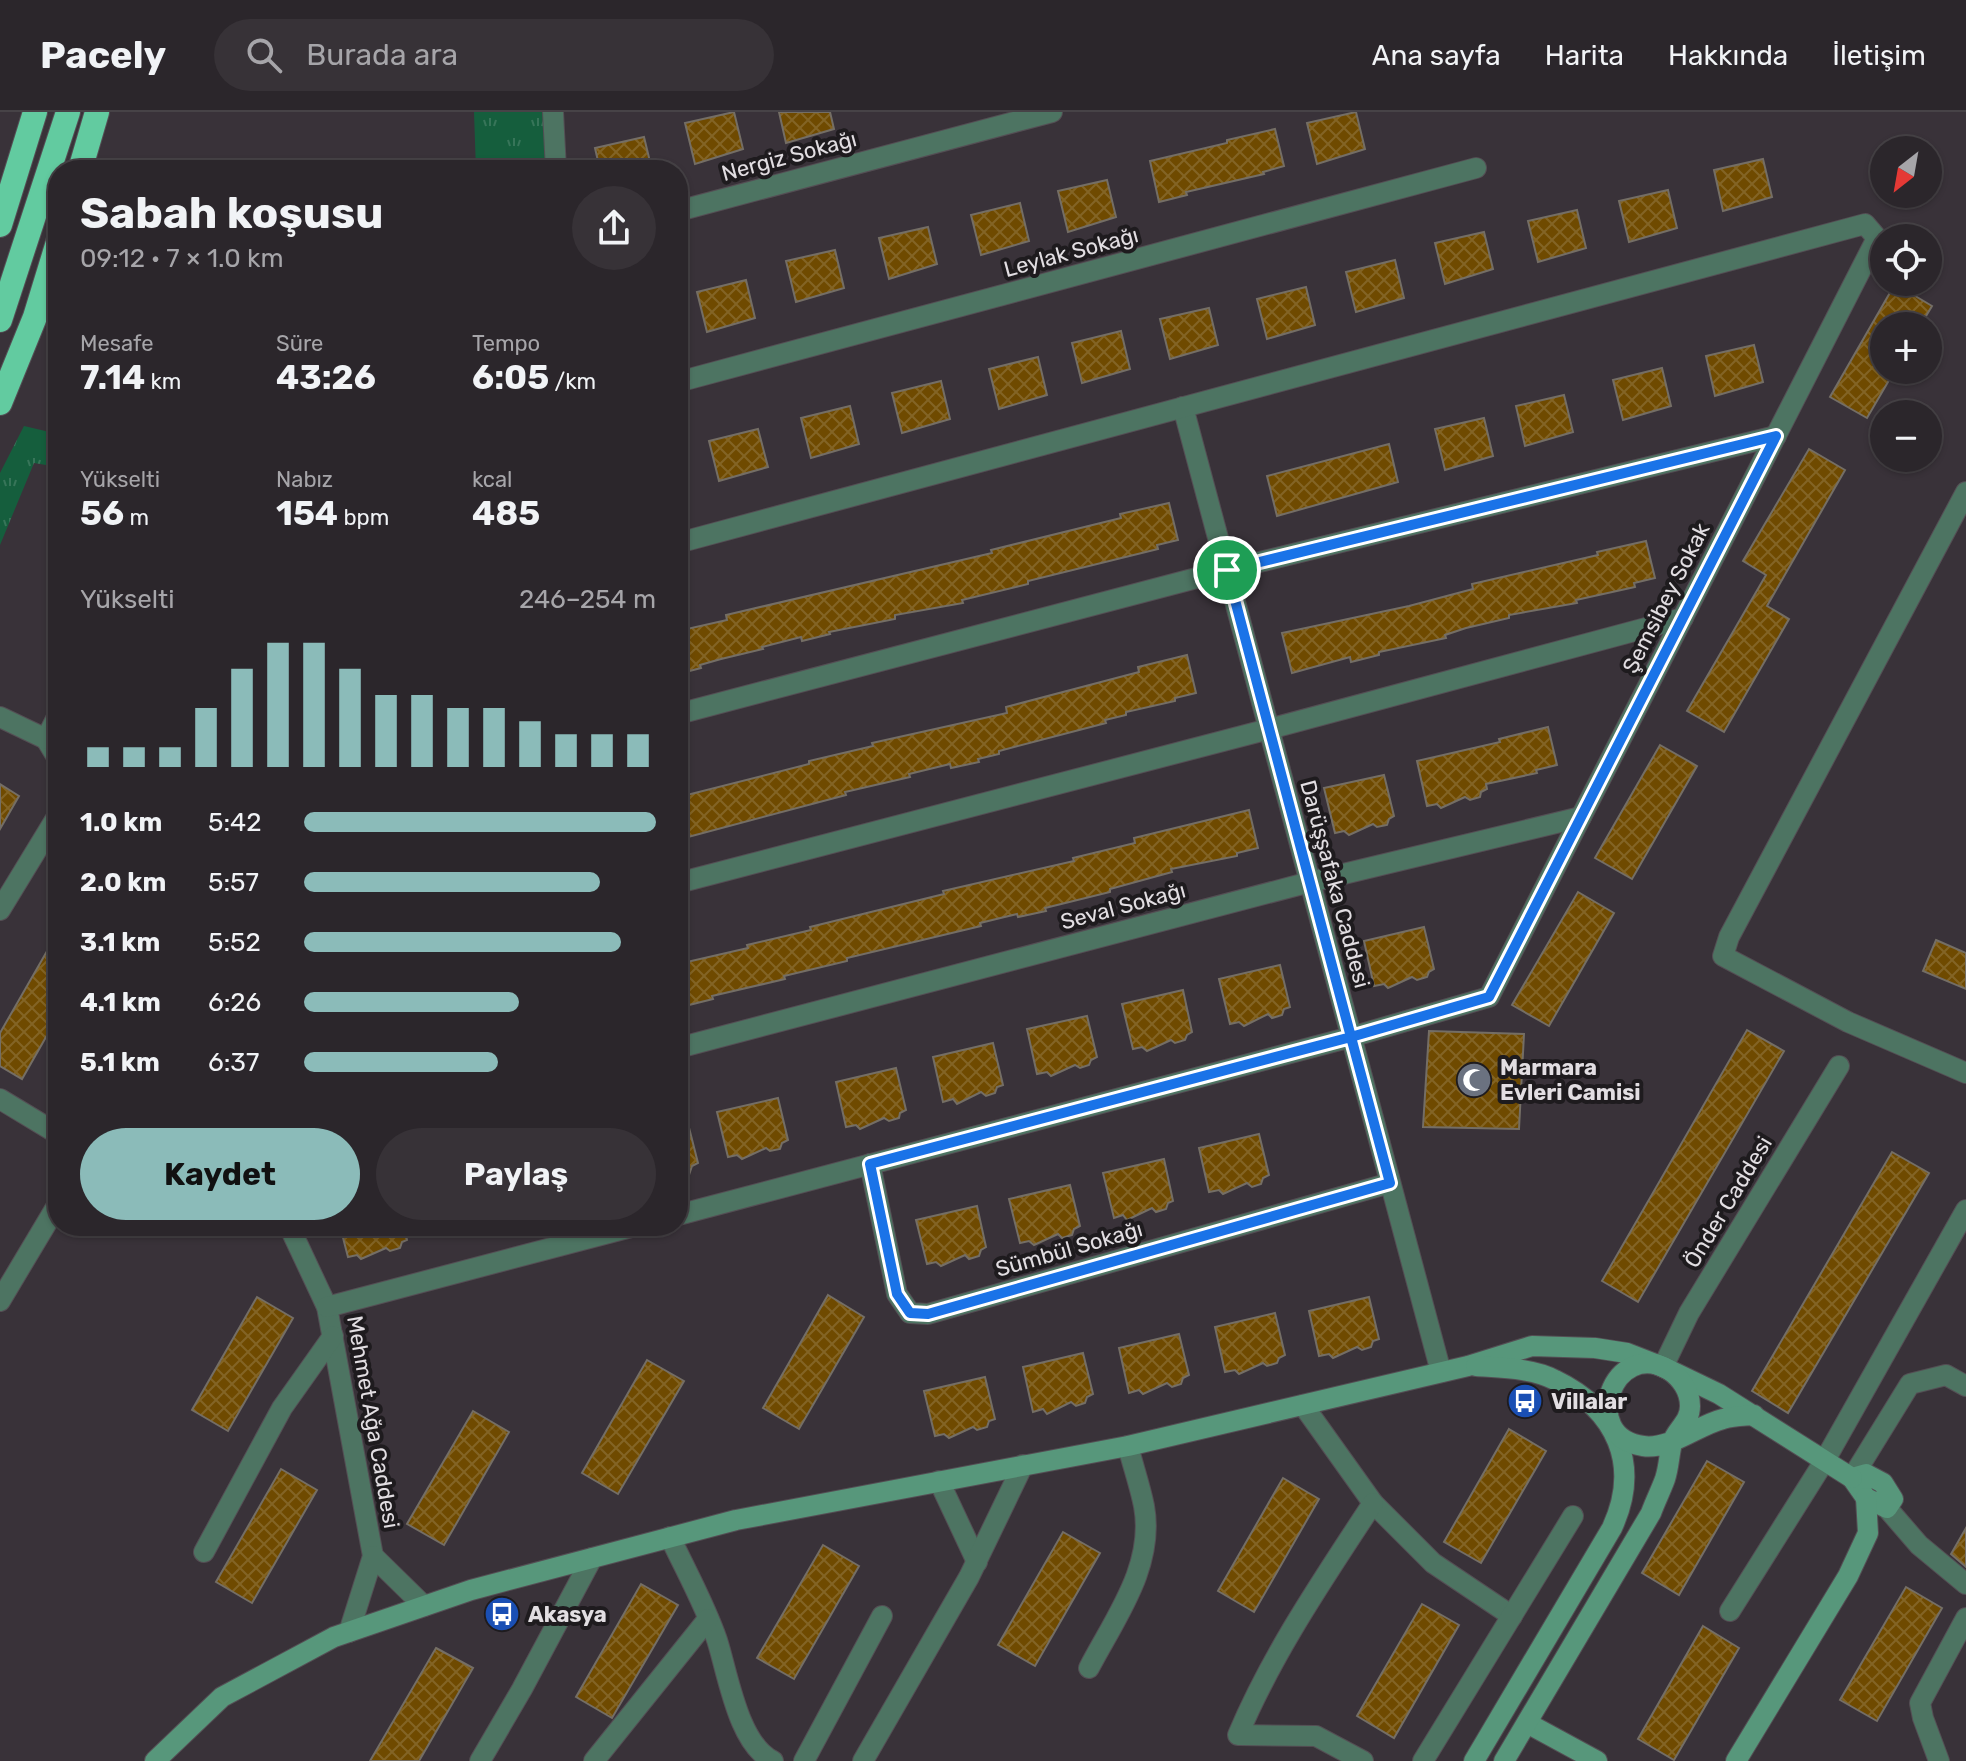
<!DOCTYPE html>
<html lang="tr">
<head>
<meta charset="utf-8">
<style>
  body { margin:0; font-family:Rubik,sans-serif; background:#373237; color:#f1f3f6; height:100vh; display:flex; flex-direction:column; font-size:30px; white-space:nowrap }
  * { box-sizing:border-box; margin:0 }
  p { font-size:26px; color:#a6a5a9 }
  .icon { flex:none; width:44px; height:44px; fill:none; stroke:currentColor; stroke-width:2; stroke-linecap:round; stroke-linejoin:round }
  .map { position:relative; flex:1; overflow:hidden }
  .sheet { position:absolute; left:48px; top:48px; width:640px; height:1076px; display:flex; flex-direction:column; background:#2b262b; border-radius:32px; box-shadow:0 2px 6px #0004,0 0 0 2px #474347 }
  .sheet>* { flex:none }
  .needle { width:52px; rotate:211deg }
  .controls { position:absolute; left:1870px; top:24px; display:grid; gap:16px }
  .controls a { display:grid; place-items:center; width:72px; height:72px; border-radius:50%; background:#2b262b; box-shadow:0 2px 6px #0004,0 0 0 2px #474347; font-size:40px }
  .pin { position:absolute; display:grid; place-items:center; width:68px; height:68px; color:#fff; margin:-34px; border:4px solid #fff; border-radius:50%; box-shadow:0 2px 8px #0007 }
  .round { display:grid; place-items:center; flex:none; width:84px; height:84px; border-radius:42px; background:#373237 }
  .head { display:flex; align-items:center; justify-content:space-between; height:136px; padding:0 32px }
  h1 { font-size:44px; font-weight:700; line-height:60px }
  .figures { display:grid; grid-template-columns:repeat(3,1fr); gap:12px; height:136px; padding:8px 32px }
  .figures div { display:grid; align-content:center }
  .figures b { font-size:34px; font-weight:700 }
  .figures small { font-size:22px; font-weight:400 }
  .figures p { font-size:22px }
  .chart { height:224px; padding:16px 32px }
  .chart p { display:flex; justify-content:space-between }
  .chart svg { width:100%; height:144px; margin-top:8px; stroke:#8bbbb9; stroke-width:6 }
  .button { display:flex; gap:16px; margin-top:auto; padding:16px 32px }
  .button a { flex:1; height:92px; border-radius:48px; background:#8bbbb9; color:#111; font-size:32px; font-weight:700; line-height:92px; text-align:center }
  .button a+a { background:#373237; color:#f1f3f6 }
  ul { padding:0 32px; list-style:none; font-size:26px }
  li { display:grid; grid-template-columns:128px 96px 1fr; align-items:center; height:60px }
  li i { height:20px; border-radius:10px; background:#8bbbb9 }
  header { display:flex; align-items:center; gap:48px; box-sizing:border-box; height:112px; padding:0 40px; background:#2b262b; border-bottom:2px solid #474347 }
  header strong { font-size:38px }
  nav { display:flex; gap:44px; margin-inline-start:auto; font-size:28px }
  .search { width:560px; height:72px; background:#373237; display:flex; align-items:center; gap:20px; box-sizing:border-box; padding:0 28px; border-radius:44px; color:#a6a5a9; font-size:30px }
  .map>svg:first-child { display:block }
</style>
</head>
<body>
<header>
<strong>Pacely</strong>
<div class="search"><svg class="icon" aria-label="search" viewBox="0 0 24 24"><circle cx="10" cy="10" r="6"/><path d="M15 15l6 6"/></svg>Burada ara</div>
<nav><a>Ana sayfa</a><a>Harita</a><a>Hakkında</a><a>İletişim</a></nav>
</header>
<div class="map">
<svg width="1966" height="1649" viewBox="0 0 1966 1649">
  <defs>
    <pattern id="grass-tufts" width="24" height="20" patternUnits="userSpaceOnUse" patternTransform="scale(2)"><rect width="24" height="20" fill="#155e3d"/><path d="M3 7l-1-3M5 7V3M7 7l1-3M15 17l-1-3M17 17v-4M19 17l1-3" fill="none" stroke="#377559"/></pattern>
    <pattern id="building-cross-hatch" width="8" height="8" patternUnits="userSpaceOnUse" patternTransform="scale(2)"><rect width="8" height="8" fill="#6f4a00"/><path d="M0 0l8 8M0 8l8-8" fill="none" stroke="#836425"/></pattern>
  </defs>
  <rect width="100%" height="100%" fill="#393239"/>
  <g fill="url(#grass-tufts)">
    <polygon points="474,0 550,0 549,58 476,58"/>
    <polygon points="24,314 58,322 58,355 34,351 0,433 0,361"/>
  </g>
  <g fill="url(#building-cross-hatch)" stroke="#746e65" stroke-width="2">
    <polygon points="734,0 743,37 695,52 685,11"/>
    <polygon points="779,0 830,0 834,17 786,31"/>
    <polygon points="1356,0 1365,37 1317,52 1307,11"/>
    <polygon points="1275,17 1284,54 1263,60 1264,62 1186,80 1187,83 1159,90 1150,49 1227,31 1227,28"/>
    <polygon points="644,25 652,58 600,58 595,36"/>
    <polygon points="1763,47 1772,85 1723,99 1714,58"/>
    <polygon points="1107,68 1116,105 1068,120 1058,79"/>
    <polygon points="1668,78 1677,116 1629,130 1619,89"/>
    <polygon points="1020,91 1029,129 981,143 971,103"/>
    <polygon points="1577,98 1586,136 1538,150 1528,109"/>
    <polygon points="928,115 937,152 889,167 879,126"/>
    <polygon points="1484,120 1493,157 1445,172 1435,131"/>
    <polygon points="835,138 844,176 796,190 786,149"/>
    <polygon points="1395,148 1404,186 1356,200 1346,160"/>
    <polygon points="746,168 755,206 707,220 697,180"/>
    <polygon points="1895,172 1932,194 1920,214 1884,214 1884,258 1895,258 1867,306 1830,285"/>
    <polygon points="1306,175 1315,213 1267,227 1257,187"/>
    <polygon points="1209,196 1218,233 1170,247 1160,207"/>
    <polygon points="1121,219 1130,257 1082,271 1072,231"/>
    <polygon points="1754,233 1763,270 1715,284 1706,244"/>
    <polygon points="1038,245 1047,283 999,297 989,257"/>
    <polygon points="1662,256 1671,294 1623,308 1613,268"/>
    <polygon points="941,269 950,307 902,321 892,281"/>
    <polygon points="1564,283 1573,320 1525,334 1516,294"/>
    <polygon points="850,294 859,332 811,346 801,306"/>
    <polygon points="1484,306 1493,344 1445,358 1435,317"/>
    <polygon points="758,317 768,355 719,369 709,329"/>
    <polygon points="1389,332 1398,370 1277,404 1267,364"/>
    <polygon points="1809,337 1845,358 1767,494 1789,507 1724,620 1687,599 1766,463 1743,449"/>
    <polygon points="1169,391 1178,428 1157,433 1158,437 1028,469 1028,472 962,488 963,491 895,503 895,507 829,520 830,522 802,529 801,525 762,535 763,537 721,547 700,553 701,556 678,562 678,519 727,508 726,503 992,441 991,438 1121,406 1120,402"/>
    <polygon points="1646,429 1655,466 1634,471 1635,475 1576,488 1577,491 1509,503 1509,506 1466,516 1445,523 1446,526 1379,540 1379,543 1351,550 1350,545 1292,561 1282,521 1409,494 1473,477 1472,472 1598,443 1597,440"/>
    <polygon points="1187,543 1196,581 1175,586 1175,589 1126,600 1126,603 1105,608 1106,611 999,639 999,642 978,647 979,650 951,656 950,652 909,662 910,665 845,680 846,683 688,725 679,685 809,652 809,649 873,634 872,631 1007,601 1006,595 1139,560 1138,555"/>
    <polygon points="1548,615 1557,653 1536,658 1537,661 1486,672 1487,677 1481,680 1480,685 1470,688 1465,685 1441,696 1437,692 1427,694 1417,649 1500,630 1499,627"/>
    <polygon points="1660,633 1697,654 1632,767 1595,746"/>
    <polygon points="1384,663 1394,704 1389,707 1387,713 1377,715 1373,712 1349,723 1344,719 1335,721 1324,676"/>
    <polygon points="0,672 19,684 0,717"/>
    <polygon points="1249,698 1258,736 1237,741 1237,744 1171,757 1172,760 1110,777 1110,780 1045,796 1046,799 1018,805 1017,802 980,811 981,814 847,846 847,849 784,864 785,867 712,884 713,887 685,894 678,865 678,852 748,836 747,833 811,818 810,815 944,782 943,779 1074,749 1073,746 1135,731 1134,726"/>
    <polygon points="1578,780 1614,801 1549,914 1512,893"/>
    <polygon points="1424,815 1434,857 1429,860 1427,865 1417,868 1412,865 1388,876 1384,872 1374,874 1364,829"/>
    <polygon points="58,820 58,904 22,967 0,954 0,921"/>
    <polygon points="1936,828 1966,841 1966,877 1923,859"/>
    <polygon points="1280,853 1290,895 1284,897 1282,903 1272,906 1268,902 1244,914 1239,910 1230,912 1219,867"/>
    <polygon points="1183,878 1192,920 1187,923 1185,928 1175,931 1171,928 1147,939 1142,935 1133,937 1122,892"/>
    <polygon points="1087,904 1097,945 1091,948 1089,953 1080,956 1075,953 1051,964 1047,960 1037,962 1027,917"/>
    <polygon points="1747,918 1784,939 1638,1190 1602,1169"/>
    <polygon points="1429,919 1524,922 1519,1017 1423,1015"/>
    <polygon points="993,931 1003,973 997,975 995,981 986,984 981,980 957,992 953,987 943,990 933,945"/>
    <polygon points="896,956 906,998 900,1001 899,1006 889,1009 884,1006 860,1017 856,1013 846,1015 836,970"/>
    <polygon points="778,986 788,1028 782,1031 780,1037 770,1039 766,1036 742,1047 737,1043 728,1045 717,1000"/>
    <polygon points="684,996 698,1051 692,1054 681,1087 678,1086 678,997"/>
    <polygon points="1259,1022 1269,1063 1263,1066 1261,1072 1252,1075 1247,1071 1223,1082 1219,1078 1209,1080 1199,1036"/>
    <polygon points="1892,1040 1929,1061 1788,1301 1752,1279"/>
    <polygon points="1164,1047 1173,1089 1168,1091 1166,1097 1156,1100 1152,1096 1127,1108 1123,1103 1114,1106 1103,1061"/>
    <polygon points="1070,1073 1080,1114 1074,1117 1072,1123 1062,1126 1058,1122 1034,1133 1029,1129 1020,1131 1009,1087"/>
    <polygon points="977,1094 986,1135 981,1138 979,1144 969,1147 965,1143 941,1154 936,1150 927,1152 916,1108"/>
    <polygon points="340,1114 404,1114 407,1128 402,1130 400,1136 390,1139 386,1136 361,1147 357,1143 348,1145"/>
    <polygon points="828,1183 864,1205 799,1317 763,1296"/>
    <polygon points="257,1185 293,1206 228,1319 192,1298"/>
    <polygon points="1369,1185 1379,1227 1373,1229 1371,1235 1362,1238 1357,1235 1333,1246 1329,1242 1319,1244 1309,1199"/>
    <polygon points="1275,1201 1285,1243 1279,1246 1277,1251 1267,1254 1263,1251 1239,1262 1235,1258 1225,1260 1215,1215"/>
    <polygon points="1179,1222 1189,1263 1183,1266 1181,1272 1172,1275 1167,1271 1143,1282 1139,1278 1129,1281 1119,1236"/>
    <polygon points="1083,1241 1093,1282 1087,1285 1085,1291 1076,1294 1071,1290 1047,1302 1043,1297 1033,1300 1023,1255"/>
    <polygon points="647,1248 684,1269 618,1382 582,1361"/>
    <polygon points="985,1265 995,1307 989,1309 987,1315 977,1318 973,1315 949,1326 944,1322 935,1324 924,1279"/>
    <polygon points="473,1299 509,1320 444,1433 407,1412"/>
    <polygon points="1509,1317 1546,1339 1481,1451 1444,1430"/>
    <polygon points="1707,1349 1744,1370 1679,1483 1642,1461"/>
    <polygon points="281,1357 317,1378 252,1491 216,1470"/>
    <polygon points="1283,1366 1319,1387 1254,1500 1218,1479"/>
    <polygon points="1966,1416 1966,1455 1951,1442"/>
    <polygon points="1063,1420 1100,1441 1035,1554 998,1533"/>
    <polygon points="823,1433 859,1454 794,1567 757,1546"/>
    <polygon points="641,1472 678,1493 612,1606 576,1585"/>
    <polygon points="1906,1475 1942,1496 1877,1609 1840,1588"/>
    <polygon points="1422,1492 1459,1513 1394,1626 1357,1604"/>
    <polygon points="1703,1514 1739,1536 1674,1648 1638,1627"/>
    <polygon points="436,1536 473,1556 419,1649 370,1649"/>
  </g>
  <g fill="none" stroke-linecap="round" stroke-linejoin="round">
    <defs>
      <g id="street">
        <polyline points="553,0 556,58"/>
        <polyline points="678,99 1052,0"/>
        <polyline points="678,270 1476,56"/>
        <polyline points="1183,295 1441,1260"/>
        <polyline points="1966,380 1729,825 1723,844 1848,910 1966,961"/>
        <polyline points="678,431 1865,112 1877,126 1489,885 1351,925 678,1103"/>
        <polyline points="678,602 1227,458 1776,324"/>
        <polyline points="58,603 46,627 58,647"/>
        <polyline points="0,605 46,627"/>
        <polyline points="678,771 1269,617 1683,506"/>
        <polyline points="0,798 58,703"/>
        <polyline points="678,936 1310,770 1581,705"/>
        <polyline points="0,987 58,1022"/>
        <polyline points="870,1052 897,1182 910,1201 928,1202 1390,1071"/>
        <polyline points="289,1114 327,1195 373,1444 349,1520"/>
        <polyline points="0,1189 58,1092"/>
        <polyline points="327,1195 635,1114"/>
        <polyline points="1663,1255 1689,1201 1839,954"/>
        <polyline points="1303,1293 1373,1391 1433,1451 1512,1504"/>
        <polyline points="1852,1366 1910,1272 1946,1263 1966,1274"/>
        <polyline points="939,1369 977,1450"/>
        <polyline points="1887,1396 1919,1433 1966,1472"/>
        <path d="M 670,1425 C 686,1459 705,1493 717,1528 C 728,1562 738,1632 773,1649"/>
        <polyline points="204,1440 282,1296 333,1224"/>
        <polyline points="373,1444 424,1494"/>
        <polyline points="1730,1499 1825,1348 1966,1098"/>
        <path d="M 1089,1556 C 1115,1506 1155,1454 1144,1394 C 1140,1374 1133,1354 1128,1334"/>
        <polyline points="480,1649 522,1577 592,1446"/>
        <polyline points="594,1649 708,1507"/>
        <polyline points="804,1649 882,1504"/>
        <polyline points="863,1649 969,1465 1023,1353"/>
        <path d="M 1363,1649 L 1316,1624 L 1238,1623 C 1273,1540 1324,1466 1373,1391"/>
        <polyline points="1423,1649 1573,1404"/>
        <polyline points="1939,1649 1923,1606 1920,1591 1966,1506"/>
      </g>
      <g id="secondary">
        <polygon points="1866,1362 1883,1371 1893,1387 1887,1396 1866,1386 1852,1366"/>
        <polyline points="1527,1611 1597,1649"/>
        <polyline points="155,1649 222,1585 334,1525 471,1478 736,1408 1128,1334 1468,1254 1532,1234 1595,1236 1627,1241 1663,1255 1719,1282 1852,1366"/>
        <path d="M 1474,1649 L 1612,1416 C 1641,1353 1617,1298 1555,1268 C 1532,1256 1502,1256 1476,1254"/>
        <path d="M 1504,1649 L 1651,1401 C 1655,1390 1661,1378 1665,1367 C 1669,1355 1669,1343 1672,1331 C 1676,1317 1690,1311 1690,1294 C 1690,1279 1681,1266 1669,1258 C 1614,1225 1577,1325 1643,1334 C 1670,1338 1698,1313 1723,1307 C 1733,1304 1744,1304 1754,1303"/>
        <polyline points="1736,1649 1848,1464 1868,1421 1866,1386"/>
      </g>
      <g id="highway">
        <polyline points="80,58 97,0"/>
        <polyline points="0,113 35,0"/>
        <polyline points="0,208 68,0"/>
        <polyline points="0,291 35,205 58,130"/>
      </g>
    </defs>
    <use href="#street" stroke="#544e54" stroke-width="22"/>
    <use href="#secondary" stroke="#544e54" stroke-width="22"/>
    <use href="#highway" stroke="#544e54" stroke-width="26"/>
    <use href="#street" stroke="#4d7462" stroke-width="20"/>
    <use href="#secondary" stroke="#57977b" stroke-width="20"/>
    <use href="#highway" stroke="#62cba0" stroke-width="24"/>
  </g>
  <g fill="none" stroke-linecap="round" stroke-linejoin="round">
    <defs>
      <polyline id="route" points="1227,458 1351,925 870,1052 897,1182 910,1201 928,1202 1390,1071 1351,925 1489,885 1776,324 1227,458"/>
    </defs>
    <use href="#route" stroke="#fff" stroke-width="16"/>
    <use href="#route" stroke="#1a73e8" stroke-width="10"/>
  </g>
  <defs>
    <symbol id="mosque-disc" viewBox="-11 -11 22 22"><circle r="9.5" fill="#6b7280" stroke="#1e1b1e"/><path d="M3.5-4.9A6 6 0 1 0 3.5 4.9A5 5 0 1 1 3.5-4.9Z" fill="#fff"/></symbol>
    <symbol id="bus-disc" viewBox="-11 -11 22 22"><circle r="9.5" fill="#1a4fb4" stroke="#1e1b1e"/><path d="M-5-6H5V4H4V6H2V4H-2V6H-4V4H-5ZM-3.5-4V0h7V-4ZM-3.5 1.2v1.5H-2V1.2ZM2 1.2v1.5H3.5V1.2Z" fill="#fff"/></symbol>
  </defs>
  <g fill-rule="evenodd">
    <use href="#mosque-disc" x="1454" y="948" width="40" height="40"/>
    <use href="#bus-disc" x="1505" y="1269" width="40" height="40"/>
    <use href="#bus-disc" x="482" y="1482" width="40" height="40"/>
  </g>
  <g text-anchor="middle" dominant-baseline="central" stroke-width="8" stroke-linejoin="round" paint-order="stroke">
    <g font-size="22" fill="#e2dee2" stroke="#1e1b1e">
      <text transform="translate(789 44) rotate(-15)">Nergiz Sokağı</text>
      <text transform="translate(1071 140) rotate(-15)">Leylak Sokağı</text>
      <text transform="translate(1666 486) rotate(-63)">Şemsibey Sokak</text>
      <text transform="translate(1335 772) rotate(75)">Darüşşafaka Caddesi</text>
      <text transform="translate(1123 794) rotate(-15)">Seval Sokağı</text>
      <text transform="translate(1728 1090) rotate(-59)">Önder Caddesi</text>
      <text transform="translate(1069 1137) rotate(-16)">Sümbül Sokağı</text>
      <text transform="translate(373 1310) rotate(80)">Mehmet Ağa Caddesi</text>
    </g>
    <g font-size="22" font-weight="bold" fill="#e2dee2" stroke="#1e1b1e" text-anchor="start">
      <text x="1500" y="955">Marmara<tspan x="1500" dy="25">Evleri Camisi</tspan></text>
      <text x="1551" y="1289">Villalar</text>
      <text x="528" y="1502">Akasya</text>
    </g>
  </g>
</svg>
<div class="controls">
<a><svg class="needle" viewBox="-14 -14 28 28"><path d="M0-13l5 13h-10z" fill="#e53935"/><path d="M0 13l5-13h-10z" fill="#a6a5a9"/></svg></a>
<a><svg class="icon" aria-label="locate" viewBox="0 0 24 24"><circle cx="12" cy="12" r="6"/><path d="M12 2v4M12 18v4M2 12h4M18 12h4"/></svg></a>
<a>+</a>
<a>−</a>
</div>
<div class="pin" style="left:1227px;top:458px;background:#1e9e55"><svg class="icon" aria-label="arrive" viewBox="0 0 24 24"><path d="M6 21V4h12l-3 4 3 4H6"/></svg></div>
<section class="sheet">
<div class="head"><div><h1>Sabah koşusu</h1><p>09:12 · 7 × 1.0 km</p></div><a class="round"><svg class="icon" aria-label="share" viewBox="0 0 24 24"><path d="M12 15V3M7 8l5-5 5 5M5 13v7h14v-7"/></svg></a></div>
<div class="figures">
<div><p>Mesafe</p><b>7.14<small> km</small></b></div>
<div><p>Süre</p><b>43:26</b></div>
<div><p>Tempo</p><b>6:05<small> /km</small></b></div>
</div>
<div class="figures">
<div><p>Yükselti</p><b>56<small> m</small></b></div>
<div><p>Nabız</p><b>154<small> bpm</small></b></div>
<div><p>kcal</p><b>485</b></div>
</div>
<div class="chart"><p><span>Yükselti</span>246–254 m</p>
<svg viewBox="0 0 160 44" preserveAspectRatio="none"><path d="M5 44V38M15 44V38M25 44V38M35 44V26M45 44V14M55 44V6M65 44V6M75 44V14M85 44V22M95 44V22M105 44V26M115 44V26M125 44V30M135 44V34M145 44V34M155 44V34"/></svg>
</div>
<ul>
<li><b>1.0 km</b>5:42<i style="width:100%"></i></li>
<li><b>2.0 km</b>5:57<i style="width:84%"></i></li>
<li><b>3.1 km</b>5:52<i style="width:90%"></i></li>
<li><b>4.1 km</b>6:26<i style="width:61%"></i></li>
<li><b>5.1 km</b>6:37<i style="width:55%"></i></li>
</ul>
<div class="button"><a>Kaydet</a><a>Paylaş</a></div>
</section>
</div>
</body>
</html>
